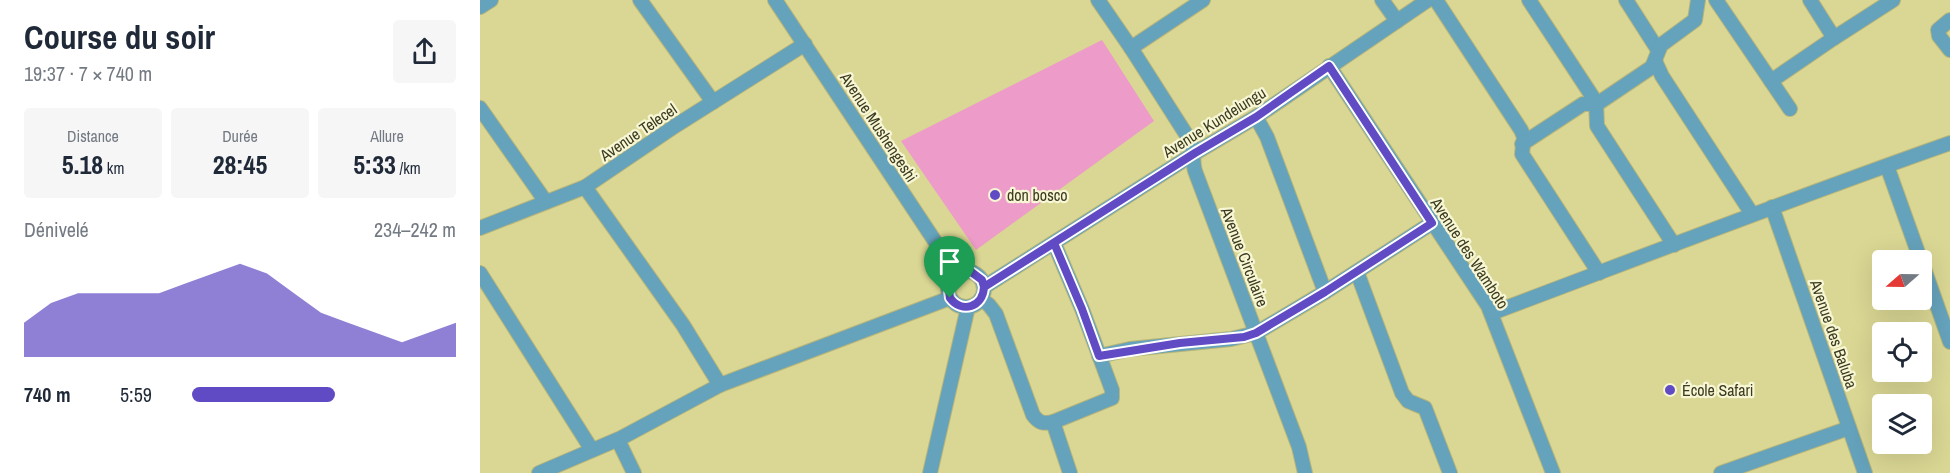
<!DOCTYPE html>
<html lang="fr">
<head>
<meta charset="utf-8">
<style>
  body { margin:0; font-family:"Archivo Narrow",sans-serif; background:#f6f6f7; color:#1f2937; height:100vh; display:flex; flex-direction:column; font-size:22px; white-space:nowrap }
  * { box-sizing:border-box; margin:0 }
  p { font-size:20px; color:#747a83 }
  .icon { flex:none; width:33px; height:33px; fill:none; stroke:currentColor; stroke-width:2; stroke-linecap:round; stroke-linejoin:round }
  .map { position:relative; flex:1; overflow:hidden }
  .side { display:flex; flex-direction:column; background:#fff; width:480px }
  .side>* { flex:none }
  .needle { width:39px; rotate:250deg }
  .controls { position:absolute; left:1392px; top:250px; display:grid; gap:12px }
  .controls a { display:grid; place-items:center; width:60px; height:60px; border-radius:6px; background:#fff; box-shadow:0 6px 24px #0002; font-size:30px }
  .pin { position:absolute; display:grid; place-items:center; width:51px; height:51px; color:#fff; margin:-62px -26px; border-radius:50% 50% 50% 0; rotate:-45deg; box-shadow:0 0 6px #0007 }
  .pin .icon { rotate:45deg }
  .round { display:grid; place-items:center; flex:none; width:63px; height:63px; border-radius:6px; background:#f6f6f7 }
  .summary { display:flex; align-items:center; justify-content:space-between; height:102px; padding:0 24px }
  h1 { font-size:33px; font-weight:700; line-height:45px }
  .figures { display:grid; grid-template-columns:repeat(3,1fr); gap:9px; height:102px; padding:6px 24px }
  .figures div { display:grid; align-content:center; border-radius:6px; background:#f6f6f7; text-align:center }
  .figures b { font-size:26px; font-weight:700 }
  .figures small { font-size:16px; font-weight:400 }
  .figures p { font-size:16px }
  .chart { height:168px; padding:12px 24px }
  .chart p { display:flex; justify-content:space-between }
  .chart svg { width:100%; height:108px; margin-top:6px; fill:#604bc4; opacity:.7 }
  ul { padding:0 24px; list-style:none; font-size:20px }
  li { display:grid; grid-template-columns:96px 72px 1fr; align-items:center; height:45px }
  li i { height:15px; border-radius:8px; background:#604bc4 }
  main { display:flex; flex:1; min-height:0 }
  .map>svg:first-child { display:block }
</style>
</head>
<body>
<main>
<section class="side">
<div class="summary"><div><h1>Course du soir</h1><p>19:37 · 7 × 740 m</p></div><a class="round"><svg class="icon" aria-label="share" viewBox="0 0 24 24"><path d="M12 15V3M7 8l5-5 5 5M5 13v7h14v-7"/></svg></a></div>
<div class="figures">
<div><p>Distance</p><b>5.18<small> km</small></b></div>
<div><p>Durée</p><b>28:45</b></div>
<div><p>Allure</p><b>5:33<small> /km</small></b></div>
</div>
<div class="chart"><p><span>Dénivelé</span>234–242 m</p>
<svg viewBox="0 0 160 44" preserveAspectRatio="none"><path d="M0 44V30L10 22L20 18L30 18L40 18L50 18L60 14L70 10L80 6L90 10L100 18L110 26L120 30L130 34L140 38L150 34L160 30V44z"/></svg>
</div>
<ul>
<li><b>740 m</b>5:59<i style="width:54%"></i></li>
</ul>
</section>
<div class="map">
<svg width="1470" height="473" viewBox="0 0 1470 473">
  <rect width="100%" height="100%" fill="#dad794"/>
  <polygon fill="#ed9bc8" points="622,40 674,121 496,250 421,141"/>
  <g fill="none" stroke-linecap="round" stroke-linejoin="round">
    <defs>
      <g id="minor">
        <polyline points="160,0 233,102"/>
        <polyline points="295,0 476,273"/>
        <path d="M 618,0 L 651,48 L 711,142 C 715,152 712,161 715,171 L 819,447 L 825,473"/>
        <polyline points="902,0 917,21"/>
        <polyline points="956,0 1041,130 1044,137 1042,154 1119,273"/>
        <polyline points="1049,0 1116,102 1117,126 1194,245"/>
        <polyline points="1146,0 1178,50"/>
        <polyline points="1236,0 1310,109"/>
        <polyline points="1330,0 1354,38 1413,0"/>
        <polyline points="0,7 11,0"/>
        <polyline points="1470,20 1458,30 1459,36 1470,50"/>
        <polyline points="651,48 723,0"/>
        <polyline points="1176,63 1182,76 1272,214"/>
        <polyline points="849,66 1008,306 1073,473"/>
        <polyline points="1291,81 1354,38"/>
        <polyline points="0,108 66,202"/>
        <polyline points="776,117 787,137 845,292"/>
        <polyline points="1042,144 1103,104 1117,104 1172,67 1181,45 1215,20 1218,0"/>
        <polyline points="1407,166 1441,261"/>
        <polyline points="105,187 203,325 240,385"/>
        <polyline points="1292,207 1385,473"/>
        <polyline points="0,228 105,187 195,126 325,44"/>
        <polyline points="1442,263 1470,342"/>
        <circle cx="486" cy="289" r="18"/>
        <polyline points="877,272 922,393 928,401 945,408 970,473"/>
        <polyline points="0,273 112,450"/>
        <polyline points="504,287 715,153 776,117 948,0"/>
        <path d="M 501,299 L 509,305 L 516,314 L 553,415 C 559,423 563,424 573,422 L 632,398 L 632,390 L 602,309 L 574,243"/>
        <path d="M 1012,313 C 1164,256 1316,197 1470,143"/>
        <polyline points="619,356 650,349 751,339 776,333 845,292 952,223"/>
        <polyline points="573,422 590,473"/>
        <polyline points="138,440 154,473"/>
        <polyline points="59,473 141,438 240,385 470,298"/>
        <polyline points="450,473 488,307"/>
        <polyline points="1241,473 1369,428"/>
      </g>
    </defs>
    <use href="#minor" stroke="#b7b57a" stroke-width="16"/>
    <use href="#minor" stroke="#65a2bb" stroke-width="14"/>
  </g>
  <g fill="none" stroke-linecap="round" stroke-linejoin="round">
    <defs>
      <path id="route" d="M 470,298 C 482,314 503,307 504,287 L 574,243 L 602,309 L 619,356 L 700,343 L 764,337 L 776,333 L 845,292 L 952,223 L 849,66 L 776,117 L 715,153 L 504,287 L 502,280 L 490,271 L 476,273 L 468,284 L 470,298"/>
    </defs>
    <use href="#route" stroke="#fff" stroke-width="12"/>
    <use href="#route" stroke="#604bc4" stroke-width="8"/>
  </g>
  <g fill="#604bc4" stroke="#f7f6d5" stroke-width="2">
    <circle cx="515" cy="195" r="6"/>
    <circle cx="1190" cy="390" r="6"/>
  </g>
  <g text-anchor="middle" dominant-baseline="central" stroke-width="4.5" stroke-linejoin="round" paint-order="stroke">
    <g font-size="16" fill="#3c3b1f" stroke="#f7f6d5">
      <text transform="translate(734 122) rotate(-32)">Avenue Kundelungu</text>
      <text transform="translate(399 127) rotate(57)">Avenue Mushengeshi</text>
      <text transform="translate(158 132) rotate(-34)">Avenue Telecel</text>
      <text transform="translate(990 253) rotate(57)">Avenue des Wamboto</text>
      <text transform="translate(765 257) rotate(69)">Avenue Circulaire</text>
      <text transform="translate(1354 334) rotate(71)">Avenue des Baluba</text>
    </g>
    <g font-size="16" fill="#3c3b1f" stroke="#f7f6d5" text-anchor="start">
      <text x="527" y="195">don bosco</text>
      <text x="1202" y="390">École Safari</text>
    </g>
  </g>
</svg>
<div class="controls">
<a><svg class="needle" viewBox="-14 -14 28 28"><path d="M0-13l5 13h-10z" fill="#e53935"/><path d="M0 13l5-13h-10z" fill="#747a83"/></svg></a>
<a><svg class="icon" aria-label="locate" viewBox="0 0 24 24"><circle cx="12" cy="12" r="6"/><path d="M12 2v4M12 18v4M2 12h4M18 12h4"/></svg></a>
<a><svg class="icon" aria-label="layers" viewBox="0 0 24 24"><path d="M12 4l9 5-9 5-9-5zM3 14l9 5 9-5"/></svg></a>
</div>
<div class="pin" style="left:470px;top:298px;background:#1e9e55"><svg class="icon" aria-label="arrive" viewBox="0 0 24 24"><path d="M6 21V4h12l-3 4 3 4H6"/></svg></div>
</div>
</main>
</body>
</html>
